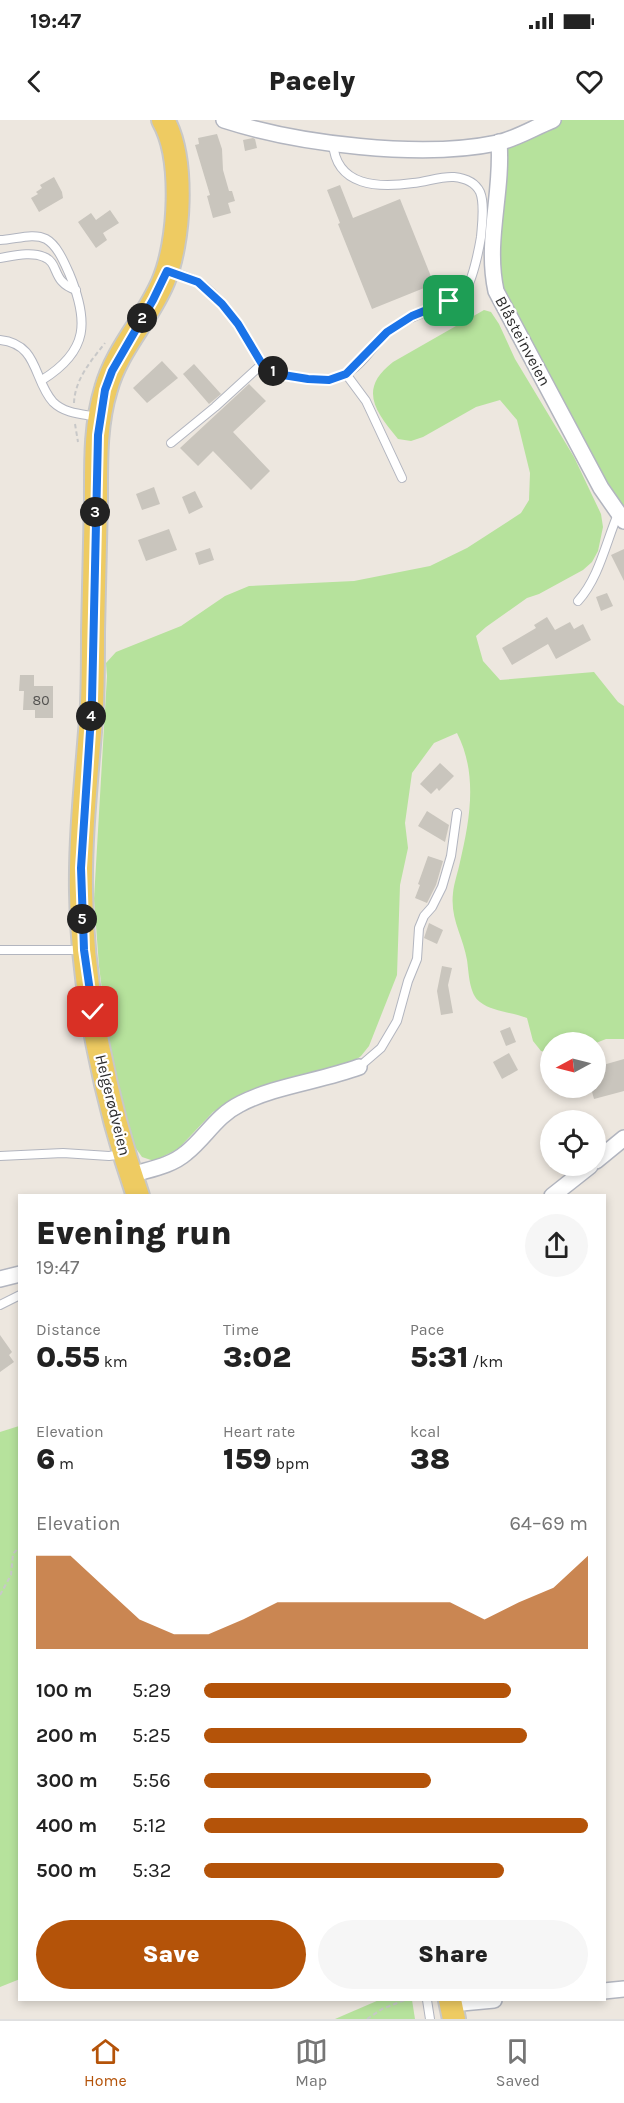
<!DOCTYPE html>
<html lang="en">
<head>
<meta charset="utf-8">
<style>
  body { margin:0; font-family:Karla,sans-serif; background:#f6f6f6; color:#222; height:100vh; display:flex; flex-direction:column; font-size:22px; white-space:nowrap }
  * { box-sizing:border-box; margin:0 }
  p { font-size:20px; color:#767676 }
  .icon { flex:none; width:33px; height:33px; fill:none; stroke:currentColor; stroke-width:2; stroke-linecap:round; stroke-linejoin:round }
  .map { position:relative; flex:1; overflow:hidden }
  .details { position:absolute; left:18px; top:1074px; width:588px; height:807px; display:flex; flex-direction:column; background:#fff; border-radius:0px; box-shadow:0 3px 9px #0003 }
  .details>* { flex:none }
  .needle { width:39px; rotate:263deg }
  .buttons { position:absolute; left:540px; top:912px; display:grid; gap:12px }
  .buttons a { display:grid; place-items:center; width:66px; height:66px; border-radius:50%; background:#fff; box-shadow:0 3px 9px #0003; font-size:30px }
  .pin { position:absolute; display:grid; place-items:center; width:51px; height:51px; color:#fff; margin:-26px; border-radius:12px; box-shadow:0 3px 9px #0006 }
  .km { position:absolute; width:30px; height:30px; margin:-15px; border-radius:50%; background:#222; color:#fff; font-size:16px; line-height:30px; text-align:center }
  .round { display:grid; place-items:center; flex:none; width:63px; height:63px; border-radius:32px; background:#f6f6f6 }
  .headline { display:flex; align-items:center; justify-content:space-between; height:102px; padding:0 18px }
  h1 { font-size:33px; font-weight:800; line-height:45px }
  .stats { display:grid; grid-template-columns:repeat(3,1fr); gap:9px; height:102px; padding:6px 18px }
  .stats div { display:grid; align-content:center }
  .stats b { font-size:30px; font-weight:800 }
  .stats small { font-size:16px; font-weight:400 }
  .stats p { font-size:16px }
  .chart { height:168px; padding:12px 18px }
  .chart p { display:flex; justify-content:space-between }
  .chart svg { width:100%; height:108px; margin-top:6px; fill:#b45309; opacity:.7 }
  .primary-button { display:flex; gap:12px; margin-top:auto; padding:12px 18px }
  .primary-button a { flex:1; height:69px; border-radius:36px; background:#b45309; color:#fff; font-size:24px; font-weight:800; line-height:69px; text-align:center }
  .primary-button a+a { background:#f6f6f6; color:#222 }
  ul { padding:0 18px; list-style:none; font-size:20px }
  li { display:grid; grid-template-columns:96px 72px 1fr; align-items:center; height:45px }
  li i { height:15px; border-radius:8px; background:#b45309 }
  .status { display:flex; justify-content:space-between; align-items:center; height:42px; padding:0 30px; background:#fff; direction:ltr }
  .status svg { height:16px; fill:currentColor }
  header { display:flex; justify-content:space-between; align-items:center; height:78px; padding:0 18px; background:#fff; font-size:27px; font-weight:800 }
  .menu { display:flex; justify-content:space-around; align-items:center; height:84px; border-top:2px solid #e0e0e0; background:#fff; font-size:16px; color:#767676 }
  .menu a { display:grid; justify-items:center; gap:3px }
  .menu .active { color:#b45309 }
  .map>svg:first-child { display:block }
</style>
</head>
<body>
<div class="status"><b>19:47</b><svg viewBox="0 0 49 12"><path d="M0 12V9h3v3zM5 12V6h3v6zM10 12V3h3v9zM15 12V0h3v12zM26 1h20v11H26zM47 4h2v5h-2z"/></svg></div>
<header><svg class="icon" aria-label="back" viewBox="0 0 24 24"><path d="M15 5l-7 7 7 7"/></svg>Pacely<svg class="icon" aria-label="heart" viewBox="0 0 24 24"><path d="M12 20l-8-8c-3-5 5-10 8-4 3-6 11-1 8 4z"/></svg></header>
<div class="map">
<svg width="624" height="1899" viewBox="0 0 624 1899">
  <rect width="100%" height="100%" fill="#ede7df"/>
  <g fill="#b6e29c">
    <polygon points="555,0 624,0 624,387 588,333 526,220 514,187 498,157 496,138 506,27"/>
    <path d="M 484,190 L 491,192 L 499,204 L 515,239 L 574,337 L 601,394 L 603,407 L 598,431 L 592,442 L 583,450 L 539,474 L 527,478 L 486,507 L 476,516 L 483,541 L 500,560 L 594,552 L 618,582 L 624,586 L 624,919 L 606,919 L 596,923 L 550,922 L 550,933 L 541,931 L 533,921 L 527,898 C 512,892 493,892 480,882 C 469,874 469,853 467,840 C 463,816 450,799 453,773 C 454,763 458,752 460,742 C 470,699 478,654 457,613 L 434,623 L 412,653 L 405,703 L 408,728 L 400,765 L 397,855 L 369,926 L 361,936 L 350,944 L 245,972 L 213,992 L 178,1029 L 154,1041 L 142,1037 L 135,1027 L 120,990 L 114,965 L 99,846 L 94,779 L 107,556 L 106,543 L 116,532 L 181,506 L 225,476 L 249,466 L 354,461 L 430,446 L 467,428 L 521,393 L 529,380 L 530,353 L 517,300 L 500,280 L 476,287 L 423,317 L 411,321 L 398,319 C 375,291 358,269 393,242 Z"/>
    <polygon points="19,1306 20,1859 0,1867 0,1312"/>
    <polygon points="379,1880 412,1880 415,1899 335,1899"/>
  </g>
  <g fill="#c9c5bd">
    <polygon points="217,14 222,29 223,50 229,71 232,71 235,81 228,83 231,93 213,98 207,76 210,75 195,25 199,24 198,18"/>
    <polygon points="253,18 255,19 257,28 245,31 243,20"/>
    <polygon points="54,57 62,72 63,78 39,92 31,78 38,74 36,72 42,68 40,65"/>
    <polygon points="340,65 353,98 400,79 434,164 372,189 338,104 340,103 327,70"/>
    <polygon points="110,90 119,103 103,113 107,120 96,128 78,102 91,93 96,100"/>
    <polygon points="162,241 178,258 147,283 133,268"/>
    <polygon points="194,244 221,274 209,284 183,254"/>
    <polygon points="249,264 266,281 233,312 270,351 251,370 213,331 198,346 180,328"/>
    <polygon points="154,367 160,384 142,390 136,374"/>
    <polygon points="195,371 203,387 189,394 182,377"/>
    <polygon points="169,409 177,430 146,441 138,420"/>
    <polygon points="210,428 214,440 199,445 195,433"/>
    <polygon points="624,429 624,461 611,435"/>
    <polygon points="607,473 613,486 601,491 596,477"/>
    <polygon points="547,497 555,510 570,502 574,509 583,504 591,520 556,539 548,524 512,545 502,528 536,508 534,505"/>
    <polygon points="20,555 34,555 34,566 53,566 53,598 35,598 35,590 23,590 24,571 19,571"/>
    <polygon points="440,643 454,656 439,671 437,668 431,674 420,664"/>
    <polygon points="427,691 449,705 445,722 418,706"/>
    <polygon points="428,736 443,741 436,765 427,783 415,778 420,765 418,764"/>
    <polygon points="429,803 443,810 437,824 424,818"/>
    <polygon points="442,846 452,848 448,865 453,893 441,895 437,871"/>
    <polygon points="510,907 516,922 506,926 500,911"/>
    <polygon points="509,933 518,950 502,959 493,942"/>
    <polygon points="624,939 624,971 594,979 591,968 596,968 596,947"/>
    <polygon points="0,1215 12,1232 9,1235 14,1242 0,1252"/>
  </g>
  <g fill="none" stroke-linecap="round" stroke-linejoin="round">
    <defs>
      <g id="lane">
        <path d="M 0,120 C 14,120 33,112 46,119 C 57,125 64,142 69,153 C 89,201 89,231 42,260"/>
        <path d="M 0,138 C 13,136 31,131 44,137 C 60,143 51,162 76,170"/>
        <path d="M 170,152 C 179,154 188,157 196,161 C 213,169 237,202 247,218 C 252,226 256,238 263,245 C 278,259 327,264 345,254 C 362,246 373,225 387,213 C 410,193 442,190 463,173 C 472,165 479,129 481,117 C 482,104 485,84 480,72 C 475,62 464,58 454,57 C 441,56 426,62 413,63 C 379,68 336,67 333,23"/>
        <path d="M 0,220 C 39,224 33,260 53,282 C 65,294 83,294 98,297"/>
        <polyline points="346,254 366,281 402,358"/>
        <polyline points="171,323 215,287 262,244"/>
        <path d="M 578,481 C 599,458 606,422 618,394"/>
        <polyline points="0,830 83,830"/>
        <polyline points="359,947 381,928 397,901 408,861 417,839 419,808 424,796 432,787 442,767 451,736 457,693"/>
        <polyline points="0,1036 63,1033 109,1036 123,1034"/>
        <polyline points="0,1185 20,1175"/>
        <polyline points="427,1880 430,1899"/>
      </g>
      <g id="street">
        <path d="M 224,0 C 298,24 421,39 497,23 C 516,19 535,7 553,0"/>
        <path d="M 499,22 C 503,73 485,120 496,171 L 601,368 L 624,401"/>
        <polyline points="596,1041 624,1018"/>
        <path d="M 131,1055 C 150,1049 171,1046 186,1033 C 206,1017 216,996 240,984 C 274,966 321,961 359,947"/>
        <polyline points="552,1076 590,1046"/>
        <polyline points="0,1159 20,1154"/>
        <polyline points="604,1871 624,1869"/>
        <polyline points="451,1884 494,1880"/>
      </g>
      <g id="primary">
        <path d="M 138,1076 C 106,983 82,870 81,772 C 80,709 88,647 92,584 C 93,560 93,536 93,512 C 94,468 95,424 96,379 C 96,343 95,305 106,269 C 117,229 147,200 163,162 C 180,123 185,38 163,0"/>
        <polyline points="450,1880 454,1899"/>
      </g>
    </defs>
    <use href="#lane" stroke="#b2b5bf" stroke-width="10"/>
    <use href="#street" stroke="#b2b5bf" stroke-width="18"/>
    <use href="#primary" stroke="#c8c8c8" stroke-width="26"/>
    <g stroke="#c8c8c8" stroke-width="2" stroke-dasharray="4.5 3" stroke-linecap="butt">
      <path d="M 74,283 C 75,259 91,241 105,223"/>
      <polyline points="75,304 78,322"/>
      <polyline points="0,1475 11,1455 13,1434 20,1426"/>
      <polyline points="367,1899 382,1889 405,1880"/>
    </g>
    <use href="#lane" stroke="#fff" stroke-width="8"/>
    <use href="#street" stroke="#fff" stroke-width="15"/>
    <use href="#primary" stroke="#eecb62" stroke-width="22"/>
  </g>
  <g fill="none" stroke-linecap="round" stroke-linejoin="round">
    <defs>
      <polyline id="route" points="93,892 84,830 81,748 92,581 98,315 105,270 112,251 153,180 167,151 198,162 222,184 238,204 262,244 277,254 308,259 329,260 346,254 387,212 412,196 449,181"/>
    </defs>
    <use href="#route" stroke="#fff" stroke-width="12"/>
    <use href="#route" stroke="#1a73e8" stroke-width="8"/>
  </g>
  <g text-anchor="middle" dominant-baseline="central" stroke-width="4.5" stroke-linejoin="round" paint-order="stroke">
    <g font-size="14" fill="#535250">
      <text x="41" y="580">80</text>
    </g>
    <g font-size="16" fill="#2c2c2c" stroke="#fff">
      <text transform="translate(523 221) rotate(62)">Blåsteinveien</text>
      <text transform="translate(113 985) rotate(76)">Helgerødveien</text>
    </g>
  </g>
</svg>
<div class="buttons">
<a><svg class="needle" viewBox="-14 -14 28 28"><path d="M0-13l5 13h-10z" fill="#e53935"/><path d="M0 13l5-13h-10z" fill="#767676"/></svg></a>
<a><svg class="icon" aria-label="locate" viewBox="0 0 24 24"><circle cx="12" cy="12" r="6"/><path d="M12 2v4M12 18v4M2 12h4M18 12h4"/></svg></a>
</div>
<div class="pin" style="left:449px;top:181px;background:#1e9e55"><svg class="icon" aria-label="arrive" viewBox="0 0 24 24"><path d="M6 21V4h12l-3 4 3 4H6"/></svg></div>
<div class="pin" style="left:93px;top:892px;background:#d93025"><svg class="icon" aria-label="check" viewBox="0 0 24 24"><path d="M5 12l5 5 9-10"/></svg></div>
<b class="km" style="left:273px;top:251px">1</b>
<b class="km" style="left:142px;top:198px">2</b>
<b class="km" style="left:95px;top:392px">3</b>
<b class="km" style="left:91px;top:596px">4</b>
<b class="km" style="left:82px;top:799px">5</b>
<section class="details">
<div class="headline"><div><h1>Evening run</h1><p>19:47</p></div><a class="round"><svg class="icon" aria-label="share" viewBox="0 0 24 24"><path d="M12 15V3M7 8l5-5 5 5M5 13v7h14v-7"/></svg></a></div>
<div class="stats">
<div><p>Distance</p><b>0.55<small> km</small></b></div>
<div><p>Time</p><b>3:02</b></div>
<div><p>Pace</p><b>5:31<small> /km</small></b></div>
</div>
<div class="stats">
<div><p>Elevation</p><b>6<small> m</small></b></div>
<div><p>Heart rate</p><b>159<small> bpm</small></b></div>
<div><p>kcal</p><b>38</b></div>
</div>
<div class="chart"><p><span>Elevation</span>64–69 m</p>
<svg viewBox="0 0 160 44" preserveAspectRatio="none"><path d="M0 44V6L10 6L20 19L30 32L40 38L50 38L60 32L70 25L80 25L90 25L100 25L110 25L120 25L130 32L140 25L150 19L160 6V44z"/></svg>
</div>
<ul>
<li><b>100 m</b>5:29<i style="width:80%"></i></li>
<li><b>200 m</b>5:25<i style="width:84%"></i></li>
<li><b>300 m</b>5:56<i style="width:59%"></i></li>
<li><b>400 m</b>5:12<i style="width:100%"></i></li>
<li><b>500 m</b>5:32<i style="width:78%"></i></li>
</ul>
<div class="primary-button"><a>Save</a><a>Share</a></div>
</section>
</div>
<nav class="menu">
<a class="active"><svg class="icon" aria-label="home" viewBox="0 0 24 24"><path d="M3 11l9-7 9 7M6 9v11h12V9"/></svg>Home</a>
<a><svg class="icon" aria-label="map" viewBox="0 0 24 24"><path d="M3 6l6-2 6 2 6-2v14l-6 2-6-2-6 2zM9 4v14M15 6v14"/></svg>Map</a>
<a><svg class="icon" aria-label="saved" viewBox="0 0 24 24"><path d="M7 4h10v16l-5-4-5 4z"/></svg>Saved</a>
</nav>
</body>
</html>
